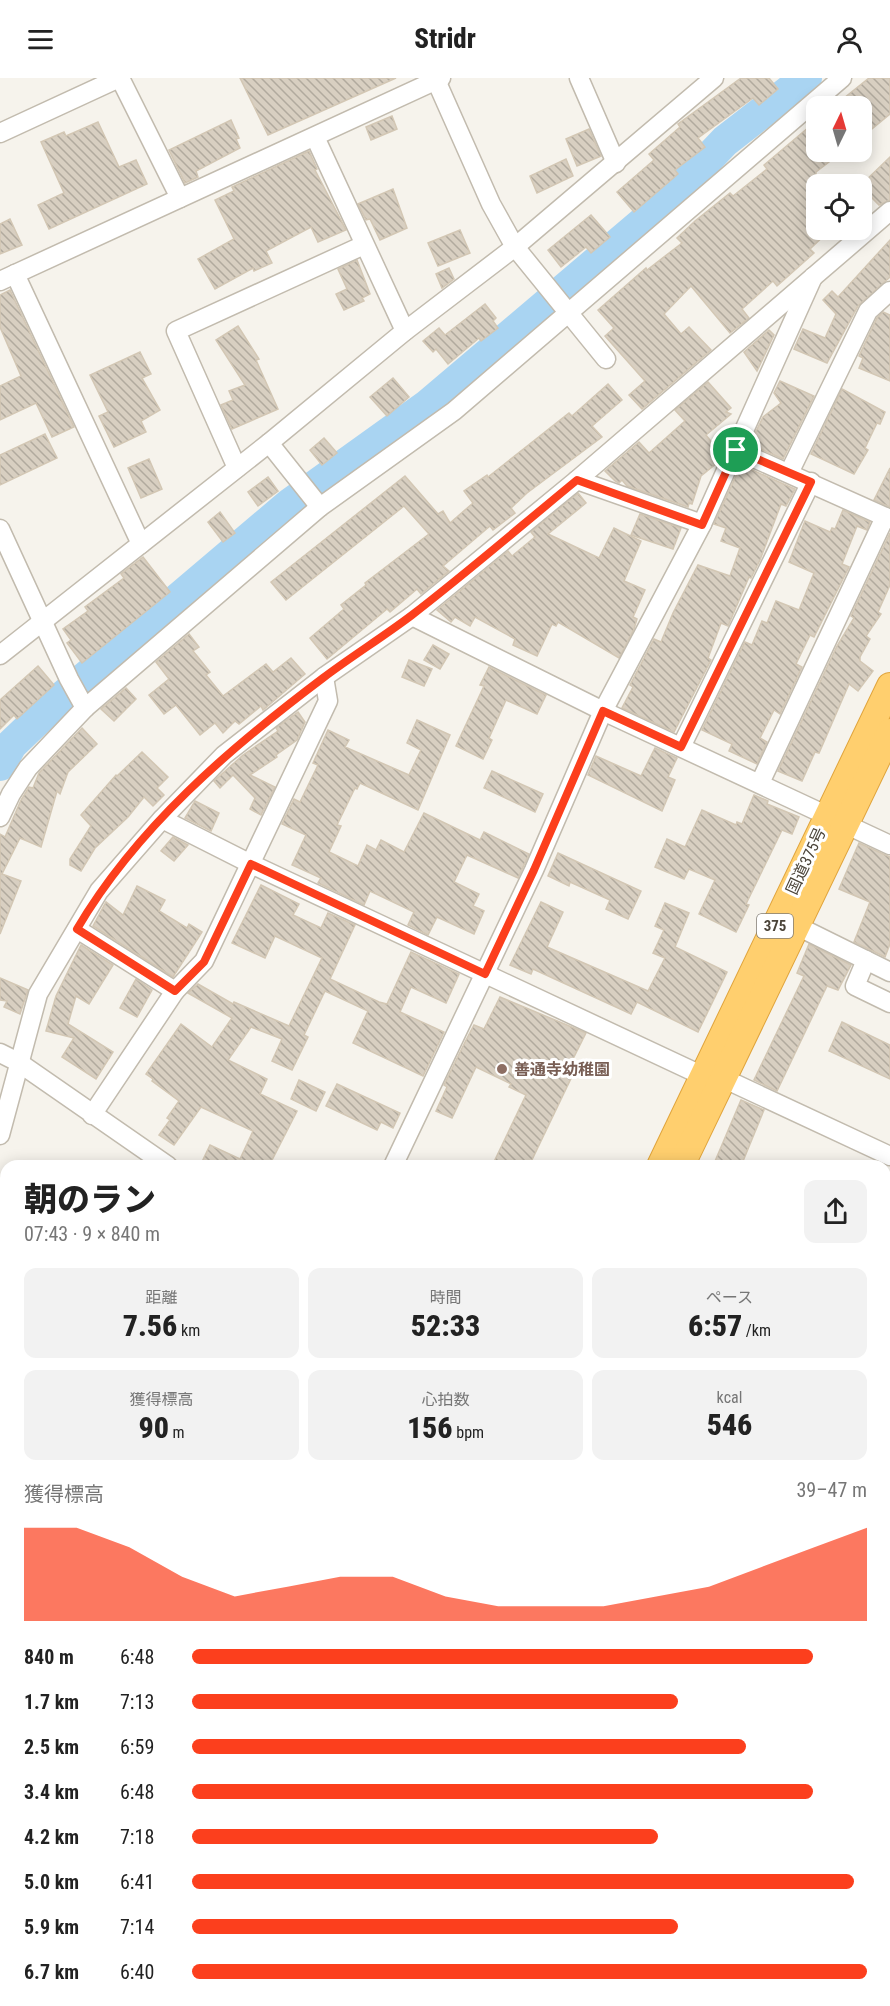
<!DOCTYPE html>
<html lang="ja">
<head>
<meta charset="utf-8">
<style>
  body { margin:0; font-family:"Roboto Condensed","Noto Sans JP",sans-serif; background:#f2f2f2; color:#222; height:100vh; display:flex; flex-direction:column; font-size:22px; white-space:nowrap }
  * { box-sizing:border-box; margin:0 }
  p { font-size:20px; color:#767676 }
  .icon { flex:none; width:33px; height:33px; fill:none; stroke:currentColor; stroke-width:2; stroke-linecap:round; stroke-linejoin:round }
  .map { position:relative; flex:1; overflow:hidden }
  .side { position:absolute; left:0px; top:1082px; width:891px; height:848px; display:flex; flex-direction:column; background:#fff; border-radius:18px 18px 0 0; box-shadow:0 3px 15px #0003 }
  .side>* { flex:none }
  .needle { width:39px; rotate:5deg }
  .tools { position:absolute; left:806px; top:18px; display:grid; gap:12px }
  .tools a { display:grid; place-items:center; width:66px; height:66px; border-radius:12px; background:#fff; box-shadow:0 3px 15px #0003; font-size:30px }
  .pin { position:absolute; display:grid; place-items:center; width:51px; height:51px; color:#fff; margin:-26px; border:3px solid #fff; border-radius:50%; box-shadow:0 2px 6px #0007 }
  .round { display:grid; place-items:center; flex:none; width:63px; height:63px; border-radius:12px; background:#f2f2f2 }
  .head { display:flex; align-items:center; justify-content:space-between; height:102px; padding:0 24px }
  h1 { font-size:33px; font-weight:800; line-height:45px }
  .stats { display:grid; grid-template-columns:repeat(3,1fr); gap:9px; height:102px; padding:6px 24px }
  .stats div { display:grid; align-content:center; border-radius:12px; background:#f2f2f2; text-align:center }
  .stats b { font-size:30px; font-weight:800 }
  .stats small { font-size:16px; font-weight:400 }
  .stats p { font-size:16px }
  .chart { height:168px; padding:12px 24px }
  .chart p { display:flex; justify-content:space-between }
  .chart svg { width:100%; height:108px; margin-top:6px; fill:#fc3f1d; opacity:.7 }
  ul { padding:0 24px; list-style:none; font-size:20px }
  li { display:grid; grid-template-columns:96px 72px 1fr; align-items:center; height:45px }
  li i { height:15px; border-radius:8px; background:#fc3f1d }
  header { display:flex; justify-content:space-between; align-items:center; height:78px; padding:0 24px; background:#fff; font-size:27px; font-weight:800 }
  .map>svg:first-child { display:block }
</style>
</head>
<body>
<header><svg class="icon" aria-label="menu" viewBox="0 0 24 24"><path d="M4 6h16M4 12h16M4 18h16"/></svg>Stridr<svg class="icon" aria-label="person" viewBox="0 0 24 24"><circle cx="12" cy="8" r="4"/><path d="M4 21q1-7 8-7t8 7"/></svg></header>
<div class="map">
<svg width="890" height="1928" viewBox="0 0 890 1928">
  <defs>
    <pattern id="building-back-hatch" width="6" height="6" patternUnits="userSpaceOnUse" patternTransform="scale(1.5)"><rect width="6" height="6" fill="#d8cfc1"/><path d="M-1 5l2 2M0 0l6 6M5-1l2 2" fill="none" stroke="#b1aa9e"/></pattern>
  </defs>
  <rect width="100%" height="100%" fill="#f6f3ec"/>
  <g fill="none" stroke-linecap="round" stroke-linejoin="round">
    <polyline stroke="#a9d4f2" stroke-width="32" points="0,687 11,667 53,627 290,426 428,327 665,126 725,63 806,0"/>
  </g>
  <g fill="url(#building-back-hatch)" stroke="#d3c7b4" stroke-width="1.5">
    <polygon points="240,0 396,0 268,57"/>
    <polygon points="741,0 769,0 778,11 759,27 753,20 698,60 705,69 675,92 678,96 634,134 617,114 654,82 649,76 680,49 678,46"/>
    <polygon points="869,0 890,0 890,36 861,60 861,28 851,28 844,20"/>
    <polygon points="392,38 397,51 371,62 366,49"/>
    <polygon points="231,42 239,60 236,61 240,70 196,93 198,99 185,105 169,72"/>
    <polygon points="98,44 119,89 136,82 147,106 49,151 38,127 64,115 41,64 64,54 66,58"/>
    <polygon points="809,49 816,57 816,74 842,74 816,94 816,152 830,152 810,171 814,175 777,208 773,203 742,231 749,240 730,255 691,208 664,236 681,256 689,249 711,272 642,331 629,317 645,303 605,258 614,250 598,232 646,190 647,192 682,165 677,160 695,143 730,115 733,118 767,91 764,87"/>
    <polygon points="589,51 601,78 577,88 566,61"/>
    <polygon points="309,73 317,91 315,92 346,152 318,164 311,149 266,173 272,185 254,193 253,190 215,211 198,181 234,161 215,122 234,113 232,109"/>
    <polygon points="890,79 890,122 879,127 871,119 861,128 861,107"/>
    <polygon points="566,81 573,98 537,115 530,98"/>
    <polygon points="393,111 407,150 380,162 370,141 366,142 358,126"/>
    <polygon points="591,137 610,159 591,175 586,169 561,189 548,172"/>
    <polygon points="10,141 22,167 0,176 0,146"/>
    <polygon points="460,152 470,175 438,188 428,165"/>
    <polygon points="890,162 890,199 858,228 827,285 794,271 803,251 825,260 836,236 823,222 832,213 838,219"/>
    <polygon points="357,182 370,216 362,220 364,223 344,232 336,216 347,211 338,191"/>
    <polygon points="449,190 454,201 442,210 436,196"/>
    <polygon points="10,212 74,349 52,359 36,325 0,342 0,308 21,298 0,249 0,217"/>
    <polygon points="485,226 496,240 493,243 498,250 481,263 479,260 448,286 436,271 433,274 423,263 439,250 445,257"/>
    <polygon points="883,234 890,237 890,303 859,290 863,280 859,278 877,240"/>
    <polygon points="238,248 259,281 256,282 278,331 232,351 221,327 233,322 229,313 245,307 216,262"/>
    <polygon points="769,252 774,257 757,293 744,274"/>
    <polygon points="140,274 151,296 142,300 160,332 141,343 146,354 114,369 99,338 108,334 90,297"/>
    <polygon points="393,300 409,319 387,338 370,319"/>
    <polygon points="780,303 814,318 783,381 750,366 763,339 781,325 774,315"/>
    <polygon points="708,304 731,330 726,334 731,336 706,357 721,376 717,385 701,398 692,426 689,425 688,429 627,408 622,402 619,405 615,403 605,393 639,364 649,375 685,343 675,332"/>
    <polygon points="608,306 622,322 592,348 602,359 527,415 511,430 515,435 493,452 490,448 443,488 449,493 421,516 417,511 390,534 387,531 327,581 310,560 344,531 341,527 366,507 365,505 429,456 404,428 286,522 271,504 405,398 438,436 443,433 450,445 473,425 464,413 487,397 488,399 569,335 572,338"/>
    <polygon points="842,311 885,334 880,346 877,345 865,370 868,372 854,396 811,376"/>
    <polygon points="45,356 57,380 0,407 0,377"/>
    <polygon points="324,360 337,375 322,387 310,372"/>
    <polygon points="149,381 162,411 141,420 128,390"/>
    <polygon points="741,387 795,411 786,428 781,426 760,482 751,500 749,499 728,548 721,545 708,580 711,582 674,654 622,630 633,609 630,607 654,561 661,564 673,535 698,487 730,498 740,470 721,463 726,450 714,446"/>
    <polygon points="890,390 890,429 874,422"/>
    <polygon points="268,399 278,413 258,428 248,414"/>
    <polygon points="578,415 586,425 548,456 599,480 614,450 641,463 624,503 645,512 633,539 637,541 634,551 619,580 558,544 556,548 552,546 537,578 513,567 515,561 475,539 470,548 455,539 451,544 437,532 508,473 512,478 535,459 531,454"/>
    <polygon points="843,432 870,444 867,452 857,448 842,486 849,489 814,559 810,557 796,586 802,589 780,636 774,632 760,660 767,664 757,686 729,673 732,666 702,652 745,564 752,567 762,543 767,545 776,523 799,532 814,495 789,484 805,443 830,454 832,450 835,451"/>
    <polygon points="220,434 235,455 223,464 208,444"/>
    <polygon points="640,436 681,450 673,471 631,457"/>
    <polygon points="890,455 890,507 878,534 881,536 866,558 870,561 860,579 860,583 873,593 858,613 849,606 819,675 815,674 802,703 778,693 837,568 854,540 851,538"/>
    <polygon points="143,479 170,514 82,585 67,565 71,562 63,551 88,533 85,529 124,500 121,496"/>
    <polygon points="189,556 199,569 193,573 210,594 206,597 223,618 266,586 273,594 291,580 305,596 263,632 261,628 239,646 235,643 223,655 215,645 200,657 176,627 164,636 149,617 169,601 156,584"/>
    <polygon points="433,567 449,576 440,591 424,582"/>
    <polygon points="409,582 432,591 424,608 402,599"/>
    <polygon points="38,588 54,607 17,641 14,637 0,651 0,622"/>
    <polygon points="489,589 546,617 537,636 506,622 489,660 492,662 483,681 456,668 484,608 480,607"/>
    <polygon points="126,610 136,621 114,643 101,631"/>
    <polygon points="298,634 305,644 297,662 276,677 277,679 250,697 275,709 261,737 250,731 255,720 233,697 220,710 214,703 243,677 278,653 276,650"/>
    <polygon points="417,642 450,657 418,732 360,705 357,711 355,710 337,747 341,748 329,774 358,788 367,767 376,772 381,762 404,774 424,735 480,762 484,754 529,776 518,800 467,777 454,804 479,816 473,828 484,833 474,856 437,839 428,857 408,847 414,834 370,813 364,827 318,805 321,800 292,787 306,757 282,746 294,721 300,724 318,687 313,685 328,652 349,662 345,669 409,697 421,672 407,665"/>
    <polygon points="82,650 97,666 68,694 60,716 57,713 41,769 20,760 2,796 21,803 0,856 0,756 5,759 21,722 29,709 33,710 39,695"/>
    <polygon points="655,670 677,680 668,699 675,702 662,733 588,697 596,678 641,698"/>
    <polygon points="142,674 168,699 157,710 164,717 153,728 144,719 128,739 95,770 81,793 70,787 70,781 91,748 81,737 116,697 117,698"/>
    <polygon points="492,693 543,716 535,734 484,710"/>
    <polygon points="754,717 768,723 767,726 799,739 792,756 782,752 746,826 749,827 736,854 699,836 715,802 689,791 684,801 655,789 667,761 685,769 702,732 736,747 737,744 742,746"/>
    <polygon points="195,723 219,735 211,753 185,740"/>
    <polygon points="173,759 188,767 174,783 161,773"/>
    <polygon points="859,765 890,779 890,866 885,879 854,864 870,824 839,811"/>
    <polygon points="558,775 641,813 628,841 606,831 610,822 570,804 569,808 548,798"/>
    <polygon points="261,807 299,826 293,837 321,850 328,835 355,847 330,901 379,924 387,926 411,874 459,896 446,925 411,909 400,934 444,954 423,998 353,965 368,933 325,913 304,957 308,959 292,992 272,983 282,961 251,949 228,982 267,1001 260,1016 297,1033 269,1088 200,1088 210,1067 240,1081 253,1053 201,1029 174,1067 159,1057 170,1042 167,1040 179,1023 152,1003 153,1001 146,996 181,946 212,969 232,940 188,915 198,906 233,926 234,924 289,948 322,880 275,858 265,880 232,865"/>
    <polygon points="137,808 165,822 159,833 187,850 189,846 202,854 173,899 93,848 106,824 123,837"/>
    <polygon points="541,824 563,834 547,869 648,913 665,880 653,875 664,852 655,848 665,825 689,835 675,869 727,894 698,954 637,924 631,936 533,891 531,896 510,887"/>
    <polygon points="809,866 851,887 838,912 827,908 777,1013 754,1002 804,898 797,895"/>
    <polygon points="81,867 113,887 89,926 76,918 68,946 113,974 96,1001 62,979 74,960 46,953 56,918"/>
    <polygon points="0,900 28,912 20,936 4,929 7,923 0,922"/>
    <polygon points="136,901 152,912 137,939 120,930"/>
    <polygon points="500,919 586,955 570,987 576,990 529,1088 492,1088 526,1017 509,1009 511,1006 476,989 452,1040 436,1033 447,1009 444,1007 465,964 474,947 484,951"/>
    <polygon points="842,944 890,967 890,1001 829,973"/>
    <polygon points="299,1002 325,1014 316,1033 291,1021"/>
    <polygon points="337,1006 400,1035 393,1050 381,1044 377,1052 326,1028"/>
    <polygon points="741,1022 764,1032 741,1088 713,1088"/>
  </g>
  <g fill="none" stroke-linecap="round" stroke-linejoin="round">
    <defs>
      <g id="minor">
        <polyline points="120,0 180,120"/>
        <polyline points="435,0 491,126 515,169 606,281"/>
        <polyline points="579,0 616,85"/>
        <polyline points="0,55 119,0"/>
        <polyline points="315,59 405,253"/>
        <polyline points="15,196 141,466"/>
        <polyline points="0,203 441,0"/>
        <polyline points="269,365 320,429"/>
        <polyline points="736,372 890,441"/>
        <polyline points="237,390 176,253 364,167"/>
        <polyline points="789,395 868,233 890,213"/>
        <polyline points="577,402 702,446"/>
        <polyline points="0,451 69,601 85,630"/>
        <polyline points="412,538 603,633 890,767"/>
        <polyline points="0,577 269,365 405,253 515,169 714,0"/>
        <polyline points="681,669 811,404"/>
        <polyline points="760,705 885,439"/>
        <polyline points="0,739 11,716 28,690 85,630 320,429 454,333 842,0"/>
        <polyline points="162,741 251,786 703,998"/>
        <polyline points="797,848 890,894"/>
        <polyline points="77,851 175,913 204,883 328,623 324,599"/>
        <polyline points="866,882 855,908 890,925"/>
        <polyline points="0,975 18,984 168,1088"/>
        <polyline points="712,995 890,1078"/>
        <polyline points="92,1037 175,913"/>
        <polyline points="0,1057 38,916 99,813 162,741 224,677 324,599 412,538 577,402 890,133"/>
        <polyline points="393,1088 534,792 603,633 702,446 813,199"/>
        <polyline points="885,1234 890,1224"/>
        <polyline points="0,1262 6,1264"/>
        <polyline points="885,1420 890,1422"/>
        <polyline points="0,1584 6,1587"/>
        <polyline points="885,1879 890,1867"/>
        <polyline points="485,1923 493,1928"/>
        <polyline points="719,1923 731,1928"/>
        <polyline points="0,1925 5,1928"/>
        <polyline points="179,1928 181,1923"/>
        <polyline points="576,1928 579,1923"/>
        <polyline points="865,1928 867,1923"/>
      </g>
      <g id="highway">
        <polyline points="660,1088 890,608"/>
        <polyline points="681,1088 890,654"/>
        <polyline points="279,1928 281,1923"/>
        <polyline points="301,1928 303,1923"/>
      </g>
    </defs>
    <use href="#minor" stroke="#c2bbae" stroke-width="21"/>
    <use href="#highway" stroke="#e0a43c" stroke-width="28"/>
    <polyline stroke="#c4b79f" stroke-width="3" stroke-dasharray="3 3" stroke-linecap="butt" points="885,1652 890,1654"/>
    <use href="#minor" stroke="#fff" stroke-width="18"/>
    <use href="#highway" stroke="#ffcf6e" stroke-width="26"/>
  </g>
  <g fill="none" stroke-linecap="round" stroke-linejoin="round">
    <defs>
      <path id="route" d="M 736,372 L 811,404 L 681,669 L 603,633 L 534,792 L 485,896 L 251,786 L 204,884 L 175,913 L 77,851 C 137,749 230,670 323,600 C 352,578 383,559 412,537 C 468,494 522,447 577,402 L 702,447 Z"/>
    </defs>
    <use href="#route" stroke="#fff" stroke-width="12"/>
    <use href="#route" stroke="#fc3f1d" stroke-width="8"/>
  </g>
  <circle fill="#8d6e63" stroke="#fff" stroke-width="2" cx="502" cy="991" r="6"/>
  <g text-anchor="middle" dominant-baseline="central" stroke-width="6" stroke-linejoin="round" paint-order="stroke">
    <rect fill="#fff" stroke="#817c74" stroke-width="1.5" x="757" y="836" width="36" height="24" rx="4.5"/>
    <g font-size="15" font-weight="bold" fill="#4b4439">
      <text x="775" y="848">375</text>
    </g>
    <g font-size="16" fill="#4b4439" stroke="#fff">
      <text transform="translate(806 783) rotate(-65)">国道375号</text>
    </g>
    <g font-size="16" font-weight="bold" fill="#785e54" stroke="#fff" text-anchor="start">
      <text x="514" y="991">善通寺幼稚園</text>
    </g>
  </g>
</svg>
<div class="tools">
<a><svg class="needle" viewBox="-14 -14 28 28"><path d="M0-13l5 13h-10z" fill="#e53935"/><path d="M0 13l5-13h-10z" fill="#767676"/></svg></a>
<a><svg class="icon" aria-label="locate" viewBox="0 0 24 24"><circle cx="12" cy="12" r="6"/><path d="M12 2v4M12 18v4M2 12h4M18 12h4"/></svg></a>
</div>
<div class="pin" style="left:736px;top:372px;background:#1e9e55"><svg class="icon" aria-label="arrive" viewBox="0 0 24 24"><path d="M6 21V4h12l-3 4 3 4H6"/></svg></div>
<section class="side">
<div class="head"><div><h1>朝のラン</h1><p>07:43 · 9 × 840 m</p></div><a class="round"><svg class="icon" aria-label="share" viewBox="0 0 24 24"><path d="M12 15V3M7 8l5-5 5 5M5 13v7h14v-7"/></svg></a></div>
<div class="stats">
<div><p>距離</p><b>7.56<small> km</small></b></div>
<div><p>時間</p><b>52:33</b></div>
<div><p>ペース</p><b>6:57<small> /km</small></b></div>
</div>
<div class="stats">
<div><p>獲得標高</p><b>90<small> m</small></b></div>
<div><p>心拍数</p><b>156<small> bpm</small></b></div>
<div><p>kcal</p><b>546</b></div>
</div>
<div class="chart"><p><span>獲得標高</span>39–47 m</p>
<svg viewBox="0 0 160 44" preserveAspectRatio="none"><path d="M0 44V6L10 6L20 14L30 26L40 34L50 30L60 26L70 26L80 34L90 38L100 38L110 38L120 34L130 30L140 22L150 14L160 6V44z"/></svg>
</div>
<ul>
<li><b>840 m</b>6:48<i style="width:92%"></i></li>
<li><b>1.7 km</b>7:13<i style="width:72%"></i></li>
<li><b>2.5 km</b>6:59<i style="width:82%"></i></li>
<li><b>3.4 km</b>6:48<i style="width:92%"></i></li>
<li><b>4.2 km</b>7:18<i style="width:69%"></i></li>
<li><b>5.0 km</b>6:41<i style="width:98%"></i></li>
<li><b>5.9 km</b>7:14<i style="width:72%"></i></li>
<li><b>6.7 km</b>6:40<i style="width:100%"></i></li>
</ul>
</section>
</div>
</body>
</html>
